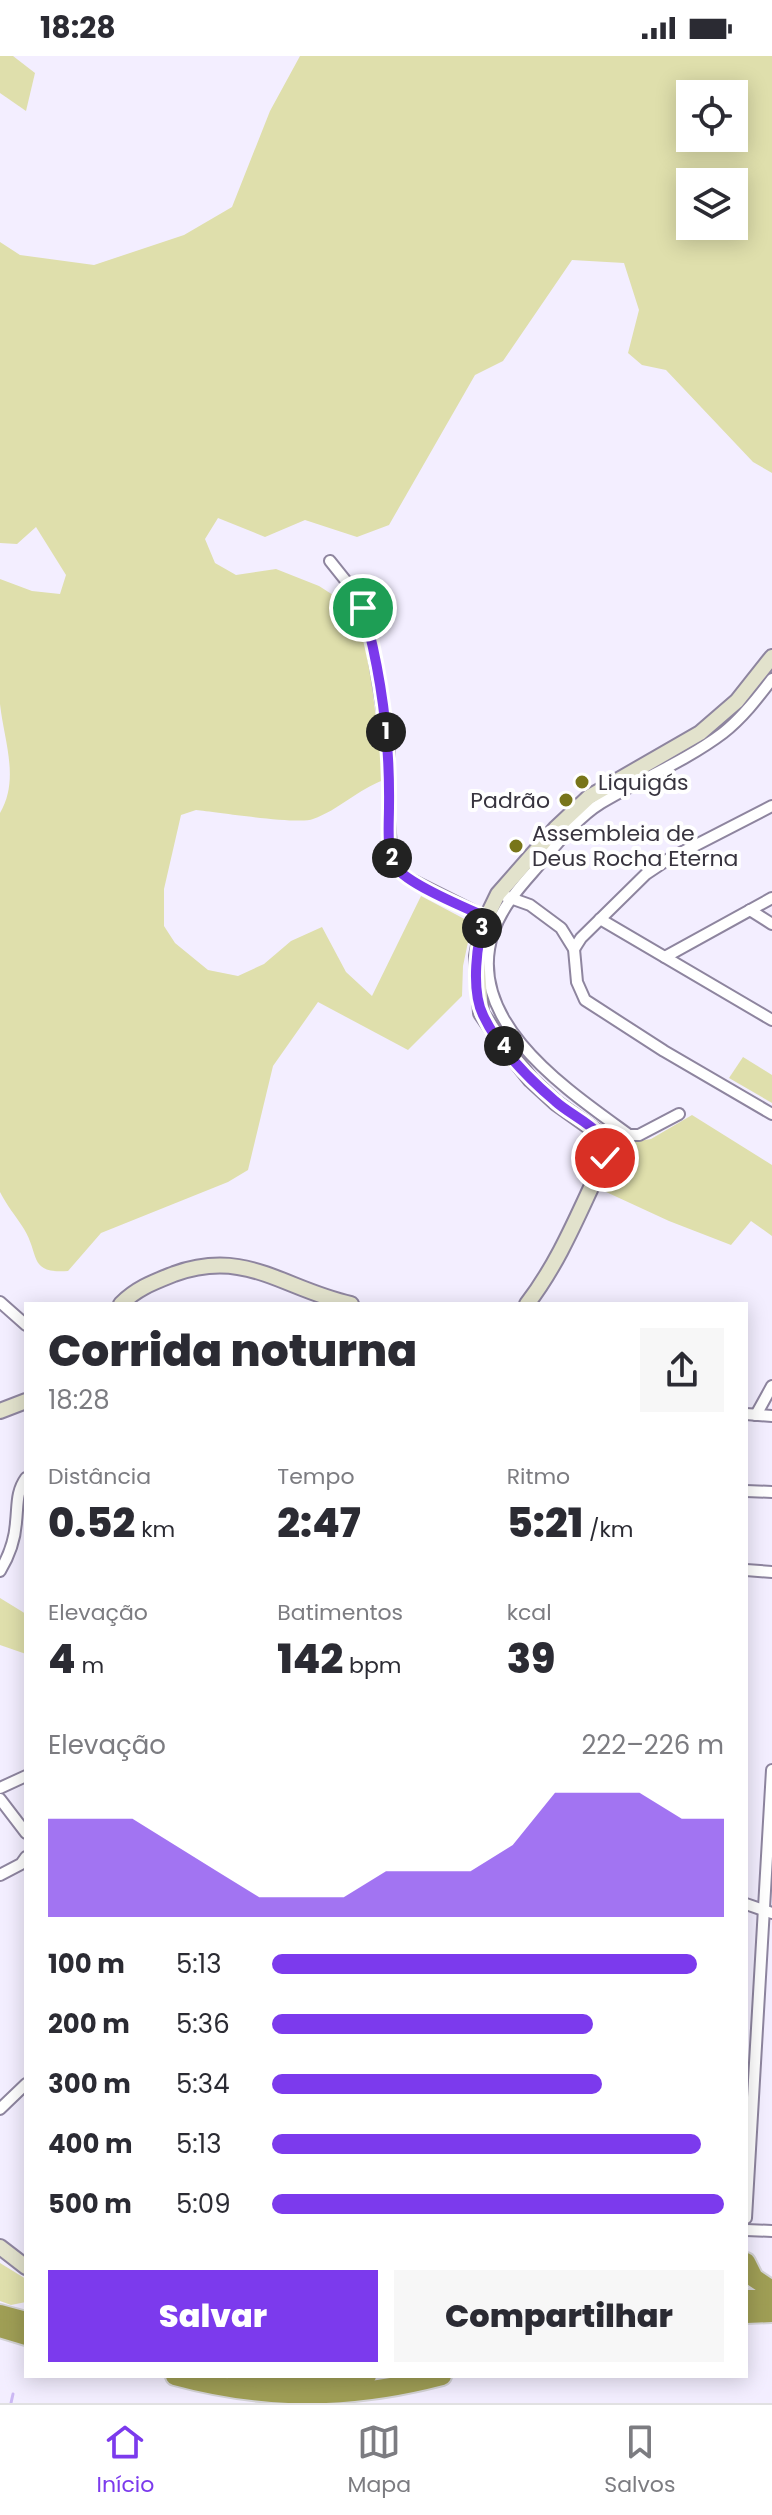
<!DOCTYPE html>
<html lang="pt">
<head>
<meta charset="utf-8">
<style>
  body { margin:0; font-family:Poppins,sans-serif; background:#f7f7f7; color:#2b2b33; height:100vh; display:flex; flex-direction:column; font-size:30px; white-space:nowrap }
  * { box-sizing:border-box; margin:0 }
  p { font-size:26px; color:#7c7c81 }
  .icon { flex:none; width:44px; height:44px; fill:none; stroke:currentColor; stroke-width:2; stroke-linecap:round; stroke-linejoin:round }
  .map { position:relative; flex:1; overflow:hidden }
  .side { position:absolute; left:24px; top:1246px; width:724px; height:1076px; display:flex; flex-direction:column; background:#fff; border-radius:0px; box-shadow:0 4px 20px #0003 }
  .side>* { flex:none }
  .fabs { position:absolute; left:676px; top:24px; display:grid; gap:16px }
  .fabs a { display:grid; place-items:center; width:72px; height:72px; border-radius:0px; background:#fff; box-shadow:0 4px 20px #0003; font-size:40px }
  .pin { position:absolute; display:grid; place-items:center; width:68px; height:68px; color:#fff; margin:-34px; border:4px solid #fff; border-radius:50%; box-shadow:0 2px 8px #0007 }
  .km { position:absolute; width:40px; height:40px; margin:-20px; border-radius:50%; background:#222; color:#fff; font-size:22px; line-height:40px; text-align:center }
  .round { display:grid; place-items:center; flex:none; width:84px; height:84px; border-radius:0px; background:#f7f7f7 }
  .summary { display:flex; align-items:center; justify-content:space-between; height:136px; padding:0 24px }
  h1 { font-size:44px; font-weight:800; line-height:60px }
  .metrics { display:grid; grid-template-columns:repeat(3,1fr); gap:12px; height:136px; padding:8px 24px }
  .metrics div { display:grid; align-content:center }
  .metrics b { font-size:40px; font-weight:800 }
  .metrics small { font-size:22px; font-weight:400 }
  .metrics p { font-size:22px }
  .chart { height:224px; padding:16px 24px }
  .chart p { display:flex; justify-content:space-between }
  .chart svg { width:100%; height:144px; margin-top:8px; fill:#7c3aed; opacity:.7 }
  .button { display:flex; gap:16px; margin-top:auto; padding:16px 24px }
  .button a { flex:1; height:92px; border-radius:0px; background:#7c3aed; color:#fff; font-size:32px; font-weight:800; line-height:92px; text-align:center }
  .button a+a { background:#f7f7f7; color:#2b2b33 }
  ul { padding:0 24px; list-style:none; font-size:26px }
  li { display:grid; grid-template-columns:128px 96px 1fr; align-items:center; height:60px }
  li i { height:20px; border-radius:10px; background:#7c3aed }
  .status { display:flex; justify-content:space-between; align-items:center; height:56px; padding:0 40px; background:#fff; direction:ltr }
  .status svg { height:22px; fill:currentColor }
  .dock { display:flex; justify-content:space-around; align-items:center; height:112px; border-top:2px solid #e1e1e2; background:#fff; font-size:22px; color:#7c7c81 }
  .dock a { display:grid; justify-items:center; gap:4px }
  .dock .active { color:#7c3aed }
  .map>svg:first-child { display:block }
</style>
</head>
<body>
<div class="status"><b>18:28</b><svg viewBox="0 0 49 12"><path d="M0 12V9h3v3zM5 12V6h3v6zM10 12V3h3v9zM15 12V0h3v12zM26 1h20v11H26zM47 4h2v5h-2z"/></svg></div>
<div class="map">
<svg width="772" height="2347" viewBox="0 0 772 2347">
  <rect width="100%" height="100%" fill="#f3eeff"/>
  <g fill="#dfdfac" fill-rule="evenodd">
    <polygon points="0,0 13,0 35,17 26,55 0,37"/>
    <path d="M 300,0 L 772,0 L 772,417 L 753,406 L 666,314 L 642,309 L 628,297 L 639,254 L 624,207 L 572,204 L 503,305 L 475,319 L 389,469 L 357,481 L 305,464 L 265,481 L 218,462 L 205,483 L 215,507 L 236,519 L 276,513 L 319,530 L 344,546 L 364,569 L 384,724 C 358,733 339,754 313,763 C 300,769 216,756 196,754 L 181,759 L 164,833 L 164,870 L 175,887 L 208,914 L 238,920 L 264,908 L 291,885 L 322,871 L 346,916 L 372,940 L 421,840 L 472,867 L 463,910 L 462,940 L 408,994 L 318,946 L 273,1010 L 248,1114 L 228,1126 L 101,1177 L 68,1215 C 28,1218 40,1199 24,1173 C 16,1160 7,1150 0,1136 L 0,757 C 20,723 4,685 0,648 C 0,608 0,564 0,523 L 32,535 L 60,538 L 66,519 L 36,471 L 17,488 L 0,487 L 0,186 L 20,199 L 94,209 L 184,179 L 232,151 L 270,55 ZM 690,38 L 734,38 L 734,82 L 690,82 ZM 690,126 L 734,126 L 734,170 L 690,170 Z"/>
    <polygon points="743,1001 772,1019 772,1047 729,1022"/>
    <polygon points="692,1059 772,1109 772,1180 751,1165 731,1189 669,1165 604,1135 622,1088 651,1083"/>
    <polygon points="0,1542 26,1558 26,1598 0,1589"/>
    <polygon points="0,2207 26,2223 26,2246 11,2249 0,2245"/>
  </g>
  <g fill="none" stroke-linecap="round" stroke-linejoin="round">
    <polyline stroke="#ccb8f4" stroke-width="3" points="11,2347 13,2338"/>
    <defs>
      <g id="street">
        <polyline points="330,505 354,535 363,552 371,581 389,693 389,764 392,804 397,814 410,823 486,861"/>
        <polyline points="505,840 530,849 561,872 574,893 577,926 585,944 664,995 772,1058"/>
        <polyline points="750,854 772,868"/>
        <polyline points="600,863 772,964"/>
        <polyline points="574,893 581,882 646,818 667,804 772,750"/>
        <polyline points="665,901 772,842"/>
        <path d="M 679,1058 L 639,1079 L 629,1079 C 569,1035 463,966 493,877 C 501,853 517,834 533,816 C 553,793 575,763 601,747 C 641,723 686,705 723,677 C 742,662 757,643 772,623"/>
        <polyline points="0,1246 26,1269"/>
        <polyline points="746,1358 772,1360"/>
        <polyline points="756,1359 772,1330"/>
        <polyline points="746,1435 772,1436"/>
        <polyline points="746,1514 772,1516"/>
        <path d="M 0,1515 C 9,1500 15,1484 16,1466 C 18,1449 16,1436 26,1422"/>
        <polyline points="0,1732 26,1720"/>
        <polyline points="0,1743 26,1777"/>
        <polyline points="0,1819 21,1808 26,1801"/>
        <polyline points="746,1848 772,1857"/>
        <polyline points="0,2053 26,2028"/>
        <polyline points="746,2162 772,1714"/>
        <polyline points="746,2174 772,2175"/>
      </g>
      <g id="secondary">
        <path d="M 121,1248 C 137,1232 154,1226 174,1218 C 247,1192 283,1233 351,1248"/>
        <path d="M 527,1248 C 561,1204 581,1151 605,1102 L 606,1089 L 601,1079 L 556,1047 L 531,1024 L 506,993 L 481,957 L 477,900 L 483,869 L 498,838 L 556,772 L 589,741 L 700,677 L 737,645 L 772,601"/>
        <polyline points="0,1355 26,1345"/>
        <polyline points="0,2191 26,2211"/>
      </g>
      <g id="highway">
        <polyline points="746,2206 754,2222 772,2234"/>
        <polyline points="746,2243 772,2243"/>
        <polyline points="0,2258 26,2265"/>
        <polyline points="746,2258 772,2257"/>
        <polyline points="0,2272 26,2280"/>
        <path d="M 175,2320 C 267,2345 350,2344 442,2320"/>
        <polyline points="236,2320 281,2325 367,2320"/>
      </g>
    </defs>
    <use href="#street" stroke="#8e859f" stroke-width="14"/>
    <use href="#secondary" stroke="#8e859f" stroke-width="18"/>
    <use href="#highway" stroke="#d3d2d5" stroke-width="22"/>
    <use href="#street" stroke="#fff" stroke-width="10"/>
    <use href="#secondary" stroke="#e2e2cc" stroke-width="14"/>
    <use href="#highway" stroke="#9f9e55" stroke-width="18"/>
  </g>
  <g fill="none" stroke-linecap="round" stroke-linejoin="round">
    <defs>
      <path id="route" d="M 363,552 C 381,616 390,685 389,751 C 389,768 386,797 396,811 C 407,828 466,852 486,861 C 476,885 471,935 483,959 C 498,991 528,1022 555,1045 C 568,1057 587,1065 600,1079 C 607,1086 606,1092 605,1102"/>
    </defs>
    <use href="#route" stroke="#fff" stroke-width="16"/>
    <use href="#route" stroke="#7c3aed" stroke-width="10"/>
  </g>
  <g fill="#78751a" stroke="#fff" stroke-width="3">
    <circle cx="582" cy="726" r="8"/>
    <circle cx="566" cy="744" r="8"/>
    <circle cx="516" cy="790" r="8"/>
  </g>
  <g text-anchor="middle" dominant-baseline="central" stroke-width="8" stroke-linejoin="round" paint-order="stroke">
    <g font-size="22" fill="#38343f" stroke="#fff" text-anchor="start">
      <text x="598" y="726">Liquigás</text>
      <text x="550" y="744" text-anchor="end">Padrão</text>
      <text x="532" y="777">Assembleia de<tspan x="532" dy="25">Deus Rocha Eterna</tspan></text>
    </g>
  </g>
</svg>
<div class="fabs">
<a><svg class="icon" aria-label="locate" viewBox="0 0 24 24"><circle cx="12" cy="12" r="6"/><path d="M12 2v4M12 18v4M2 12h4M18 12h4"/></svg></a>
<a><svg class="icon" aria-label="layers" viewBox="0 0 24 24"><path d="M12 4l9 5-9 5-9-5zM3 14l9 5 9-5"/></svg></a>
</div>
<div class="pin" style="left:363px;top:552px;background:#1e9e55"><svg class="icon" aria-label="arrive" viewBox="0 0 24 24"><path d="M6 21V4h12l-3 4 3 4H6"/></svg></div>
<div class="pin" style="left:605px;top:1102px;background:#d93025"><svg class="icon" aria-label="check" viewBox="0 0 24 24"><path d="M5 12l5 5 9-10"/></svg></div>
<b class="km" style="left:386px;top:676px">1</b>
<b class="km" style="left:392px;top:802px">2</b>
<b class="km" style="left:482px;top:872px">3</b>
<b class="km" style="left:504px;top:990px">4</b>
<section class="side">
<div class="summary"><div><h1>Corrida noturna</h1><p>18:28</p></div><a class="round"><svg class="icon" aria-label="share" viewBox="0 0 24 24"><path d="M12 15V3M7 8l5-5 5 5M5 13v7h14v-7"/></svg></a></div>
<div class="metrics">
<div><p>Distância</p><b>0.52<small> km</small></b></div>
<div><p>Tempo</p><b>2:47</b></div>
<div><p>Ritmo</p><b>5:21<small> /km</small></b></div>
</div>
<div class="metrics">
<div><p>Elevação</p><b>4<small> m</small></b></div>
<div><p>Batimentos</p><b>142<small> bpm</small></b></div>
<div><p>kcal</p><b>39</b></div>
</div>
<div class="chart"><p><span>Elevação</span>222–226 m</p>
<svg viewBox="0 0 160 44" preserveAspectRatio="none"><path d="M0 44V14L10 14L20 14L30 22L40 30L50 38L60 38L70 38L80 30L90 30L100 30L110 22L120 6L130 6L140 6L150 14L160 14V44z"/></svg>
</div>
<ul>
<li><b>100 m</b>5:13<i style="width:94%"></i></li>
<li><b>200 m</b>5:36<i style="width:71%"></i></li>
<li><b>300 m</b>5:34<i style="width:73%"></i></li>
<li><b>400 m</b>5:13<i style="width:95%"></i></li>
<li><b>500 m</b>5:09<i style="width:100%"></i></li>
</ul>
<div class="button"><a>Salvar</a><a>Compartilhar</a></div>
</section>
</div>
<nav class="dock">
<a class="active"><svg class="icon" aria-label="home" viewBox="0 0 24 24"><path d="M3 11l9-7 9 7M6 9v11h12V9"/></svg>Início</a>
<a><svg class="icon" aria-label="map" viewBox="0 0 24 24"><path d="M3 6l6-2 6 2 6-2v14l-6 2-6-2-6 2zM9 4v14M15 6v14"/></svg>Mapa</a>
<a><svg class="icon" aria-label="saved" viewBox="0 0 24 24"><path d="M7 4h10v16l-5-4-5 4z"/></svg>Salvos</a>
</nav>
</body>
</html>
